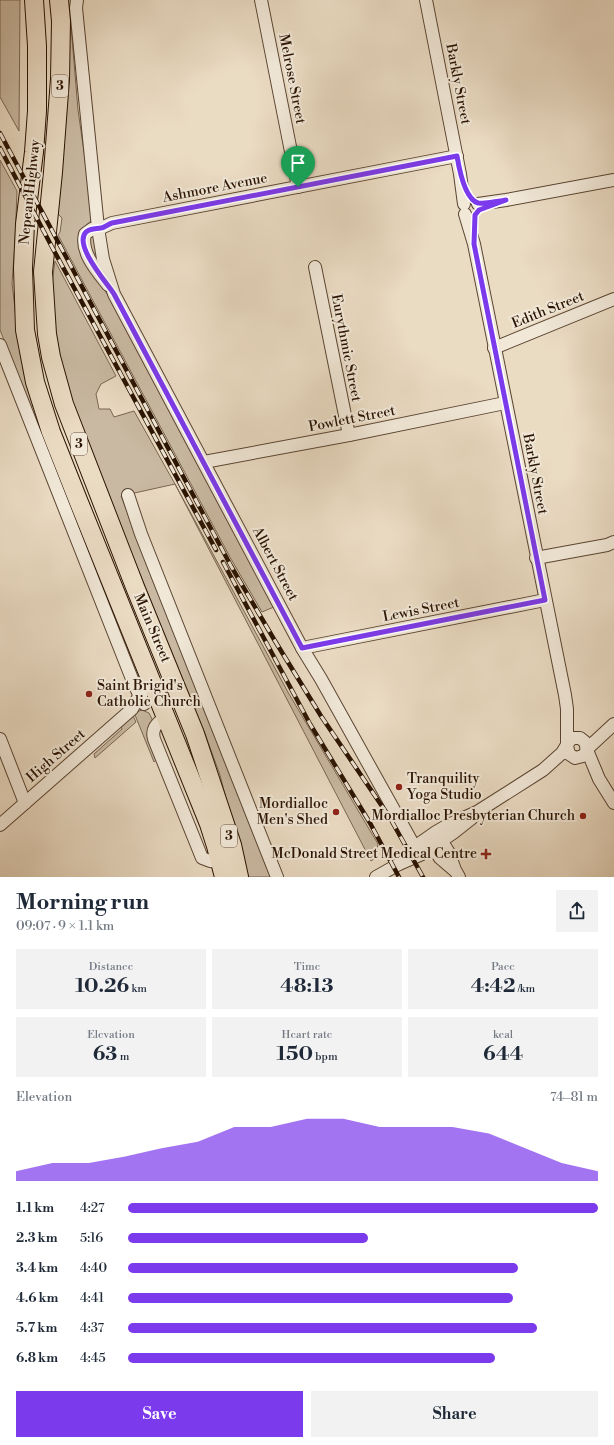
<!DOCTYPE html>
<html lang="en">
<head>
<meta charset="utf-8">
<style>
  body { margin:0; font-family:"Libre Bodoni",serif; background:#f2f2f3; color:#1f2937; height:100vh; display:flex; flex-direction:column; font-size:15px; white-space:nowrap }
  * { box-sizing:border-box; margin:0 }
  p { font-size:13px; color:#747a83 }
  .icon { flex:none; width:22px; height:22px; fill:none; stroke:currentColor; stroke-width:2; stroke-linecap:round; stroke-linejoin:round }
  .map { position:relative; height:877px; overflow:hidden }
  .drawer { display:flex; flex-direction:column; background:#fff; flex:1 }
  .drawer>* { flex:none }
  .pin { position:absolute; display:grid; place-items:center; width:34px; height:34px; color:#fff; margin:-41px -17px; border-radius:50% 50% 50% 0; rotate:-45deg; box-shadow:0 0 4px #0007 }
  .pin .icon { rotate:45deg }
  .round { display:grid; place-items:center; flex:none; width:42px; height:42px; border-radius:0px; background:#f2f2f3 }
  .head { display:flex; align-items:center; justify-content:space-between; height:68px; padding:0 16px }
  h1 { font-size:22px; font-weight:700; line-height:30px }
  .figures { display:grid; grid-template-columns:repeat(3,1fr); gap:6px; height:68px; padding:4px 16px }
  .figures div { display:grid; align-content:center; border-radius:0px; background:#f2f2f3; text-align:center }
  .figures b { font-size:20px; font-weight:700 }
  .figures small { font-size:11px; font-weight:400 }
  .figures p { font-size:11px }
  .chart { height:112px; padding:8px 16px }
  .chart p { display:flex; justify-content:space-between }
  .chart svg { width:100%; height:72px; margin-top:4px; fill:#7c3aed; opacity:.7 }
  .cta { display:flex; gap:8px; margin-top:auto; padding:8px 16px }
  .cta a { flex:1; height:46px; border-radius:0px; background:#7c3aed; color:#fff; font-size:16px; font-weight:700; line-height:46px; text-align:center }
  .cta a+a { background:#f2f2f3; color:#1f2937 }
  ul { padding:0 16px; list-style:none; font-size:13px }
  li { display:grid; grid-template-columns:64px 48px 1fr; align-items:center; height:30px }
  li i { height:10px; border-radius:5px; background:#7c3aed }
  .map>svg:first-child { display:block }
</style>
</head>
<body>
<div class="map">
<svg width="614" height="877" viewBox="0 0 614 877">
  <rect width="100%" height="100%" fill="#eadbc3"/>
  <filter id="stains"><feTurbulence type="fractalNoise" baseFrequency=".005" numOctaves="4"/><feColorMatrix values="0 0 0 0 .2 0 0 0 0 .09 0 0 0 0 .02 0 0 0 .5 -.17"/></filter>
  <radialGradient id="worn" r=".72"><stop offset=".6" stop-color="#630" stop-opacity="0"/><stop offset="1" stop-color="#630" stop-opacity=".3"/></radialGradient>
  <g fill="#c9b9a2" stroke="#7a6652">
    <polygon points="0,0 20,0 19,131 0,97"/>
    <polygon points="66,0 70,14 78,110 92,208 92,220 82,229 98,280 109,297 274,607 262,612 231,559 58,235 60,232 62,218 56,212 68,90"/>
    <polygon points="0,160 17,191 15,243 12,283 19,343 24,373 28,389 35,406 31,407 0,330"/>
    <polygon points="92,232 100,266 91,255 89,235"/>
    <polygon points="55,261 116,376 101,384 96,394 99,409 110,409 114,417 134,411 175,484 289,694 378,844 375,858 371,861 175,484 121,496 271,877 246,877 220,775 204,731 79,424 66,383 55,335 52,283"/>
    <polygon points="142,710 149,713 152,719 156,760 154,762 135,715 139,711"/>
    <polygon points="133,716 136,722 95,758 94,754 122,729 121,726"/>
  </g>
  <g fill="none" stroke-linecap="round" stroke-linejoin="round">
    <defs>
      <g id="minor">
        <polyline points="77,0 76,8 98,228 103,259 114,294 302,648 321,679 413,844 416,846"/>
        <polyline points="261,0 298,187"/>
        <polyline points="426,0 460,174 464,204"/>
        <polyline points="478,204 506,200 614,180"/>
        <polyline points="465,214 474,244 565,695 567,709 567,745"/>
        <polyline points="315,267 349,435"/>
        <path d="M 108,285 C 97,271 80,252 85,234 L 92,229 L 101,228 L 112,223 L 457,156"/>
        <polyline points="0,345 134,684 144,704"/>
        <polyline points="494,348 614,299"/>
        <polyline points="204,462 349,435 505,403"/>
        <polyline points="128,495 141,534 277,877"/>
        <polyline points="536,558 607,545 614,542"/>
        <polyline points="302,648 545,600"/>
        <path d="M 165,717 C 157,724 151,728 154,739 L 202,858 L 210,861 L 220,862"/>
        <polyline points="0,739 25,803"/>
        <polyline points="587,749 614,724"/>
        <polyline points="587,750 599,779 614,803"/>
        <polyline points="0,825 132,709 139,696 143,692"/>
        <polyline points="438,835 449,853 455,870 459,877"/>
        <polyline points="428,840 440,858 454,870"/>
        <polyline points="399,864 416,846 436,832 448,825 477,812 543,770 562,753 568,743 572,738 580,738 585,742 587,750 583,756 575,758 569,754 567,746"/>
        <polyline points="376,877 399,864 422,854 453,833 472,818"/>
      </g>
      <g id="highway">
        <polyline points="34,0 37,46 37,111 34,152 25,224 23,268 25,330 35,382 51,432 78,500 209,824 216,846 224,877"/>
        <polyline points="59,0 61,21 60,79 53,172 43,272 47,334 51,357 64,404 135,587 195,734 232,845 239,877"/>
      </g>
    </defs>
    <use href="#minor" stroke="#5a4532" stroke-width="14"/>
    <use href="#highway" stroke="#2a1302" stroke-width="20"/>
    <use href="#minor" stroke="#f1e8d8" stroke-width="12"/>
    <use href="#highway" stroke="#eadbc3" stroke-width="18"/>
    <defs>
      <g id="rail">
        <polyline points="0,133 231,566 275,641 321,716 390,818 423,877"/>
        <polyline points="0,148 52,247 216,550"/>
        <polyline points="223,562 310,724 370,823 399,877"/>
      </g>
    </defs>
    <use href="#rail" stroke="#2a1302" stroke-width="4.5"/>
    <use href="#rail" stroke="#f1e8d8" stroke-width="3" stroke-dasharray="9" stroke-linecap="butt"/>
  </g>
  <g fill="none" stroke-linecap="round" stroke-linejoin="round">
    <defs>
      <path id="route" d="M 457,156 C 459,168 465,199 478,203 C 481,204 502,201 506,200 L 479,210 L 475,215 L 474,244 L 545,600 L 302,648 L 114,294 C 107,283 73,245 86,232 C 91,228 95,229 101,228 C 105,228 108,224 112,223 Z"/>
    </defs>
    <use href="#route" stroke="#fff" stroke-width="8"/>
    <use href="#route" stroke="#7c3aed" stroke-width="5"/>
  </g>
  <g fill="#8f2418" stroke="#f1e8d8" stroke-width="1.5">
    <circle cx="89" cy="694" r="4"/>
    <circle cx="399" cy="787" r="4"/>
    <circle cx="336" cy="812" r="4"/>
    <circle cx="583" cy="816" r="4"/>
    <path d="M484 848h4v4h4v4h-4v4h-4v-4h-4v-4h4z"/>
  </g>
  <g text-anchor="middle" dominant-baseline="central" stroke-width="4" stroke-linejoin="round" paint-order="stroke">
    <g fill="#f1e8d8" stroke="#665342" stroke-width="1">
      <rect x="52" y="75" width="16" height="22" rx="3"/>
      <rect x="71" y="433" width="16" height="22" rx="3"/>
      <rect x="221" y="825" width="16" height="22" rx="3"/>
    </g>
    <g font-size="13" font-weight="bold" fill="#2a1302">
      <text x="60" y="86">3</text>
      <text x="79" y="444">3</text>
      <text x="229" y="836">3</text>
    </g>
    <g font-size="14" fill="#2a1302" stroke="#f1e8d8">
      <text transform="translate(292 79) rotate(79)">Melrose Street</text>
      <text transform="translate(458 84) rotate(79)">Barkly Street</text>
      <text transform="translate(215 188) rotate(-11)">Ashmore Avenue</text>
      <text transform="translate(30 192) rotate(-84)">Nepean Highway</text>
      <text transform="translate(548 310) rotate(-22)">Edith Street</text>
      <text transform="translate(346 348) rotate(79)">Eurythmic Street</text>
      <text transform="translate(352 419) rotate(-11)">Powlett Street</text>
      <text transform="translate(535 474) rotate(79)">Barkly Street</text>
      <text transform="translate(275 564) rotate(62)">Albert Street</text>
      <text transform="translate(421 610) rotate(-11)">Lewis Street</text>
      <text transform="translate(152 628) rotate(67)">Main Street</text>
      <text transform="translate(56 756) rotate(-41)">High Street</text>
    </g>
    <g font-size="14" fill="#2a1302" stroke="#f1e8d8" text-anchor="end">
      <text x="97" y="686" text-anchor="start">Saint Brigid's<tspan x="97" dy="16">Catholic Church</tspan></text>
      <text x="407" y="779" text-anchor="start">Tranquility<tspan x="407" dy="16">Yoga Studio</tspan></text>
      <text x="328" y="804">Mordialloc<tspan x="328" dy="16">Men's Shed</tspan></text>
      <text x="575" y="816">Mordialloc Presbyterian Church</text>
      <text x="477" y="854">McDonald Street Medical Centre</text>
    </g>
  </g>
  <rect width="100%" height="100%" filter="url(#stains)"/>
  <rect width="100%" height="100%" fill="url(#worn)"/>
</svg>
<div class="pin" style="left:298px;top:187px;background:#1e9e55"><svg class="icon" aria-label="arrive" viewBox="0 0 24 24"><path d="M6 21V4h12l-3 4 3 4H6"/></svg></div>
</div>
<section class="drawer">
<div class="head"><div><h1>Morning run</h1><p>09:07 · 9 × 1.1 km</p></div><a class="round"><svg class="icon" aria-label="share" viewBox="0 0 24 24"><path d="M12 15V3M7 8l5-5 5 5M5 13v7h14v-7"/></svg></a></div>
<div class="figures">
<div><p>Distance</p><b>10.26<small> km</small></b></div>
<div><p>Time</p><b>48:13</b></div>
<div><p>Pace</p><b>4:42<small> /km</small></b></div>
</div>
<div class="figures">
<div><p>Elevation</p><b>63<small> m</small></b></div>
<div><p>Heart rate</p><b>150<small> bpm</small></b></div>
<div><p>kcal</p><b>644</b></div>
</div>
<div class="chart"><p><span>Elevation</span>74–81 m</p>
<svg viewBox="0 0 160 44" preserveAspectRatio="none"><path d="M0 44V38L10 33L20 33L30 29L40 24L50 20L60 11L70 11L80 6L90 6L100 11L110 11L120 11L130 15L140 24L150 33L160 38V44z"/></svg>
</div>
<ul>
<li><b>1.1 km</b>4:27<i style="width:100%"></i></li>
<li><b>2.3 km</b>5:16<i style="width:51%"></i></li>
<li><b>3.4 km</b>4:40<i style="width:83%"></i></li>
<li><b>4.6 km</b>4:41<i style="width:82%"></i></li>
<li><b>5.7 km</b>4:37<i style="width:87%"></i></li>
<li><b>6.8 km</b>4:45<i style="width:78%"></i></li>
</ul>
<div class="cta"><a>Save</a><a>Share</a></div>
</section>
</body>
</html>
